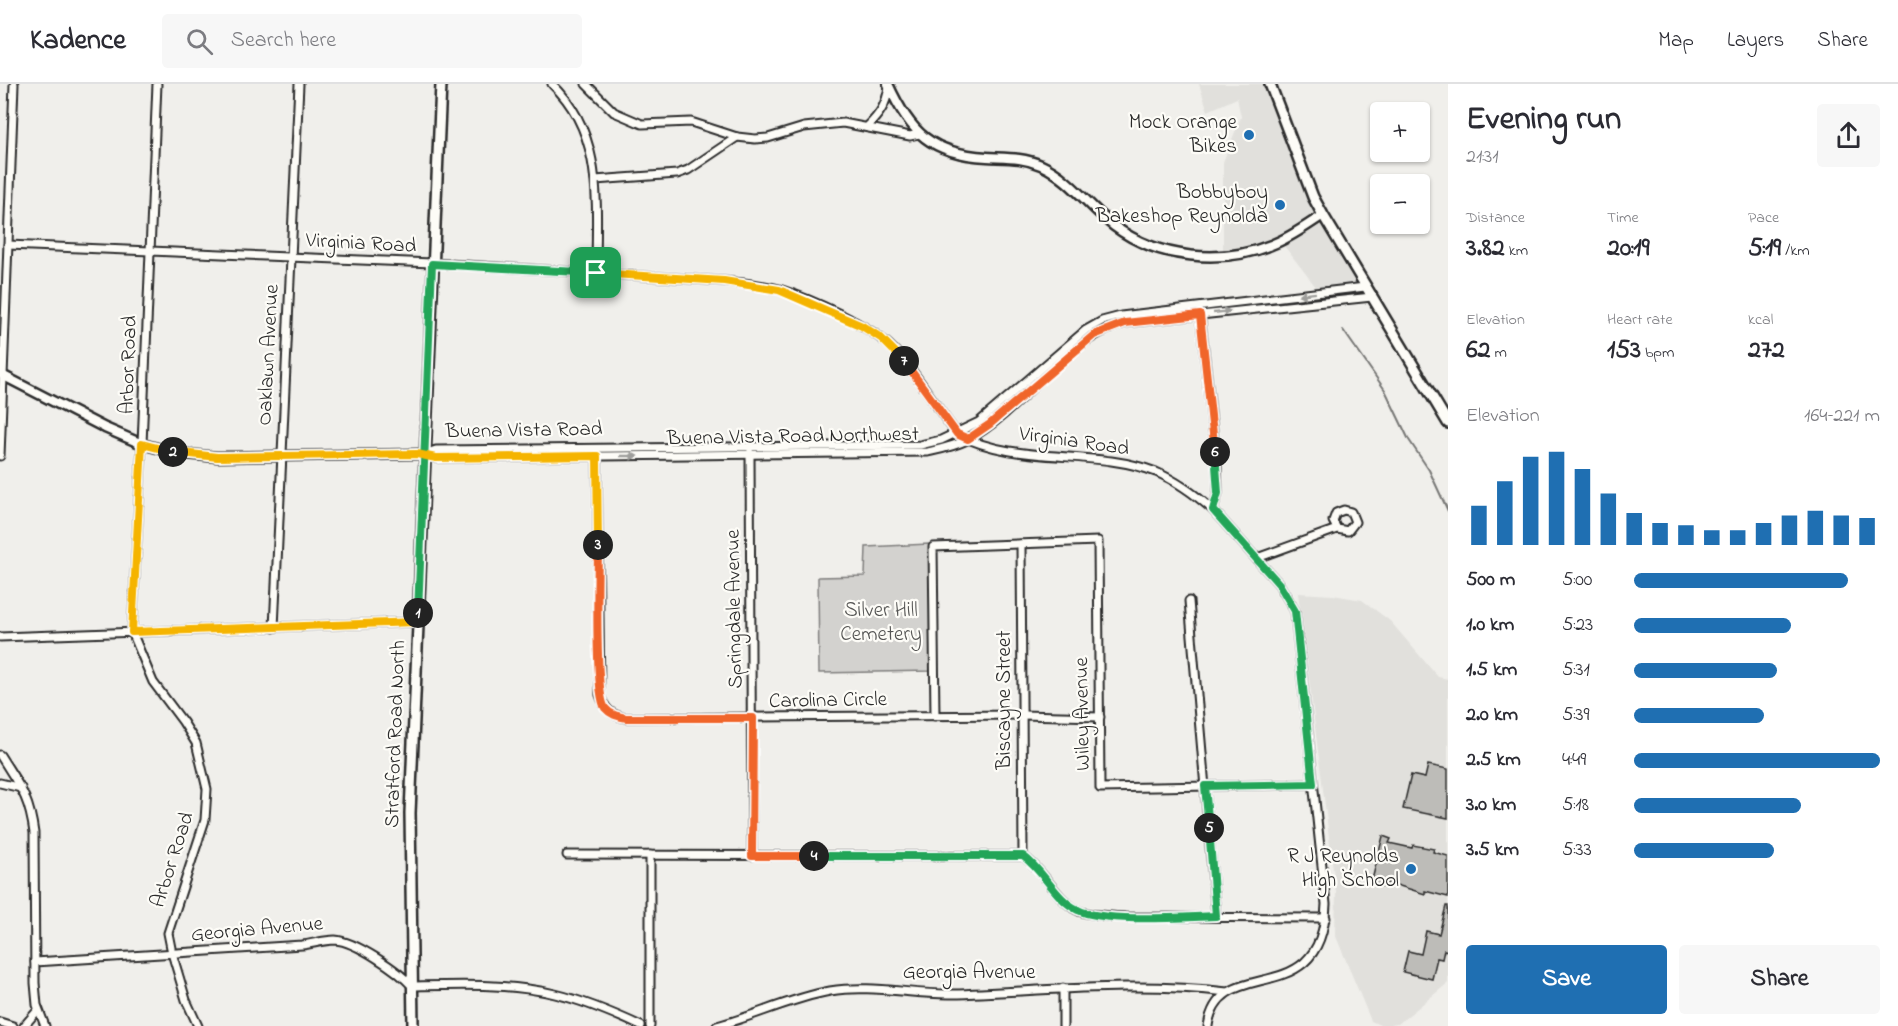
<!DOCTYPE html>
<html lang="en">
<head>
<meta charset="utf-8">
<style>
  body { margin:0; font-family:"Indie Flower",sans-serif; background:#f7f7f7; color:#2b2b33; height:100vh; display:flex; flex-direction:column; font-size:22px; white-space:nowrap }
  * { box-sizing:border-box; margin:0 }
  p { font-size:20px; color:#7c7c81 }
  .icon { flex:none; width:33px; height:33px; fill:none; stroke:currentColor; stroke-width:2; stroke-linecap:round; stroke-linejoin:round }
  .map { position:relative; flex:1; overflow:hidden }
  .drawer { display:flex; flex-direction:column; background:#fff; width:450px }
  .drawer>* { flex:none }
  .controls { position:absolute; left:1370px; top:18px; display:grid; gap:12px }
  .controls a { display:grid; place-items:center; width:60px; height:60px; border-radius:6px; background:#fff; box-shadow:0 2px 4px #0004; font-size:30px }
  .pin { position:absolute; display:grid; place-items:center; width:51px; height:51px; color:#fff; margin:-26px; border-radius:12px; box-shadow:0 3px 9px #0006 }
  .km { position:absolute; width:30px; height:30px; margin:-15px; border-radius:50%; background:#222; color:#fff; font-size:16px; line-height:30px; text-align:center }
  .round { display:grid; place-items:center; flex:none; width:63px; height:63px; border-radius:6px; background:#f7f7f7 }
  .headline { display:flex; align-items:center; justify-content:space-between; height:102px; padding:0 18px }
  h1 { font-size:33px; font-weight:700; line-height:45px }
  .figures { display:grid; grid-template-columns:repeat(3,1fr); gap:9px; height:102px; padding:6px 18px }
  .figures div { display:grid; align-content:center }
  .figures b { font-size:26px; font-weight:700 }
  .figures small { font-size:16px; font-weight:400 }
  .figures p { font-size:16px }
  .chart { height:168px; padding:12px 18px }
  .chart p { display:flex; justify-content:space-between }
  .chart svg { width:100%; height:108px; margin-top:6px; stroke:#1f6fb2; stroke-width:6 }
  .action { display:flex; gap:12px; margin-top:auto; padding:12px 18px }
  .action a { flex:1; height:69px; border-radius:6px; background:#1f6fb2; color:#fff; font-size:24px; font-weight:700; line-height:69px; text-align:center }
  .action a+a { background:#f7f7f7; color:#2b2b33 }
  ul { padding:0 18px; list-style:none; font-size:20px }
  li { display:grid; grid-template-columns:96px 72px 1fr; align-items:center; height:45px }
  li i { height:15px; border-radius:8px; background:#1f6fb2 }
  header { display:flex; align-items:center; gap:36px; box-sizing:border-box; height:84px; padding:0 30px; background:#fff; border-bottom:2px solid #e1e1e2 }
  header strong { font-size:28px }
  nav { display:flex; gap:33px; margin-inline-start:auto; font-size:21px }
  .search { width:420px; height:54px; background:#f7f7f7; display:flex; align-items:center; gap:15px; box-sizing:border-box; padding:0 21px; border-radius:6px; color:#7c7c81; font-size:22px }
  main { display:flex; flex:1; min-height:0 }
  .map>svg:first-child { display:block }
</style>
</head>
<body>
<header>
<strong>Kadence</strong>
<div class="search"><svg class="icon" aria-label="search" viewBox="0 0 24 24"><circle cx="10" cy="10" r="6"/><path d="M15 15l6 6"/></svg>Search here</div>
<nav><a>Map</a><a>Layers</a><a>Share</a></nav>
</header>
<main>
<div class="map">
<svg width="1448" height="942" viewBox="0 0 1448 942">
  <rect width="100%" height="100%" fill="#f0efeb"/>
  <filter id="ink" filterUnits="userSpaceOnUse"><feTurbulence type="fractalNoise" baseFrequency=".0167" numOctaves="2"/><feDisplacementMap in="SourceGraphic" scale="12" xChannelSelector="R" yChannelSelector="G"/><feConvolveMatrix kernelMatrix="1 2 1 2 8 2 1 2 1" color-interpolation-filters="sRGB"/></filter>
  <g filter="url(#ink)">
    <g fill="#e1e0dc">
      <polygon points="1199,0 1266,0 1305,112 1360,204 1343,210 1316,203 1278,154 1223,167 1223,78 1241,33 1237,14 1208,27"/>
      <polygon points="1298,509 1333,511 1362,516 1390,537 1438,593 1448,595 1448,899 1398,940 1382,942 1371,937 1335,850 1336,808"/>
    </g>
    <polygon fill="#d3d2cf" stroke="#7f7e7d" stroke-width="1.5" points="929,460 931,587 819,589 818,493 865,492 866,463"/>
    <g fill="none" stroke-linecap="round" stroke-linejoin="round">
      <g stroke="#777775" stroke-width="2">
        <polyline points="1214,31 1223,40"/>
        <polyline points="1343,246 1385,306 1409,356 1429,386 1448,427"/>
      </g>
    </g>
    <g fill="#bdbcb8" stroke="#2b2b2b" stroke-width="1.5">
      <polygon points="1428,681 1448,685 1448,734 1403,725 1411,691 1425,694"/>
      <polygon points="1383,752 1391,755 1389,759 1412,764 1413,761 1434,765 1433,768 1448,772 1448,813 1425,807 1425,810 1387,798 1386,803 1371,800"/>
      <polygon points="1446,822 1448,822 1448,867 1444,866 1442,875 1437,874 1432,895 1403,888 1408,867 1421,870 1426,847 1439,850"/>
    </g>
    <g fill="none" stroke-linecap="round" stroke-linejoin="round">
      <defs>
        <g id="minor">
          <polyline points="157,0 142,360 132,548 153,598 183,638 196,659 207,705 205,736 168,849 172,869 186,916 198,942"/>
          <path d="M 552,0 C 605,50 596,122 596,189"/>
          <polyline points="586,0 614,28 642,40 691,38 737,53 755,55 768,54 804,43 843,39 910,52 919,50"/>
          <path d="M 867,43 C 880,30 886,21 889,3"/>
          <polyline points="595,96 677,90 688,86 737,53"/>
          <path d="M 8,161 L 432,179 L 724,197 C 742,199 761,200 779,205 C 810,215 871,241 893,265 C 918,290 935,322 957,350 C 1018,382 1093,364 1156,388 C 1177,397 1196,411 1213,426"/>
          <path d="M 1200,229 L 1217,383 L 1218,409 L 1213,426 L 1279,500 L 1295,527 L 1326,820 C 1322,931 1219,867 1208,942"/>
          <path d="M 597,369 L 600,611 C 605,625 610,631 626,634 L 1022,631 L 1100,633"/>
          <polyline points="750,369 752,772"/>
          <path d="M 424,370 L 436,374 L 928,368 C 941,365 955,362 967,356 C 1026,325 1060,257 1125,239 L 1372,213"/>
          <polyline points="424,370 436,366 920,361 941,356 979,338 1086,246 1102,237 1121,232 1365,203"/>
          <polyline points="0,372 14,0"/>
          <polyline points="1021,460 1023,772"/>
          <polyline points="1257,474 1337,445 1348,447 1355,438 1351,428 1344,426 1336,429 1333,437 1337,445"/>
          <polyline points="1189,517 1216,832"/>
          <polyline points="274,544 299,0"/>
          <polyline points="0,553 417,538"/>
          <polyline points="935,632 933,463 1098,457 1100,704 1313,700"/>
          <path d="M 0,671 C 19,702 29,711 34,749 L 35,899 L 37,921 L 45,942"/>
          <polyline points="0,699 21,704"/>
          <path d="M 567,771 L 1023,772 C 1044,786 1058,818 1079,827 C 1093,832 1111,832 1125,833 L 1326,834"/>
          <polyline points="650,771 650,942"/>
          <path d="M 35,878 L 302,861 C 312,860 324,856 335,856 C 355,857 399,887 412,902 C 460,901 508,899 555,910 C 585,917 613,929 641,942"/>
          <polyline points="1063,904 1063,942"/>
          <polyline points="0,938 13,942"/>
          <polyline points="24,942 38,926"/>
          <path d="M 717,942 C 755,932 791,914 830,907 C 871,900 912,911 953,910 C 1044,907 1137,897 1227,908"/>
        </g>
        <g id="tertiary">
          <path d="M 888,0 C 910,49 932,70 987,73 C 1006,74 1023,73 1041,81 C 1070,94 1089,123 1114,142 C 1158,175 1221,181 1271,161 C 1290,154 1306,142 1323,131"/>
          <polyline points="0,290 105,344 142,360 176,369 217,373 424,370"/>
        </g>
        <g id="secondary">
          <polyline points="1270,0 1313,113 1323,131 1448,339"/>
          <polyline points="413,942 410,729 441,0"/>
        </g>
      </defs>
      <use href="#minor" stroke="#2b2b2b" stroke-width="11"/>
      <use href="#tertiary" stroke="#2b2b2b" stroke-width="13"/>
      <use href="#secondary" stroke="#2b2b2b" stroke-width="14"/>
      <use href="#minor" stroke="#fdfcf7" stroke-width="7"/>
      <use href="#tertiary" stroke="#fdfcf7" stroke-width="8"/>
      <use href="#secondary" stroke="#fdfcf7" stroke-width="9"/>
    </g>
    <defs><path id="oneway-solid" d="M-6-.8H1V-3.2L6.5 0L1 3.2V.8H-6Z" transform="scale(1.5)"/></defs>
    <g fill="#9e9e9b">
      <use href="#oneway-solid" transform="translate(1307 210) rotate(173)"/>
      <use href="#oneway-solid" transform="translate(1222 228) rotate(-6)"/>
      <use href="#oneway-solid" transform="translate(629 372)"/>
    </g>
  </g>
  <g fill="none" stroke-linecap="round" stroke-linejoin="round" filter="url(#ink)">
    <defs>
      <polyline id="split-1" points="418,529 432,180 596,189"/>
      <polyline id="split-2" points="173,368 142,360 132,548 417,538 418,529"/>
      <polyline id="split-3" points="173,368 217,373 417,370 436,374 597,372 598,461"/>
      <path id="split-4" d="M 598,461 C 598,487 594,608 605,624 C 611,631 617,632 626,634 L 753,634 L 752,772 L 814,772"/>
      <path id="split-5" d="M 814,772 L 1023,772 C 1044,787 1056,816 1078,826 C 1104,839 1185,833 1216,832 L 1209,744"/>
      <polyline id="split-6" points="1209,744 1205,702 1313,700 1295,527 1279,500 1213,426 1218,409 1215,368"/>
      <polyline id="split-7" points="904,277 957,350 968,355 990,340 1094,251 1125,239 1200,231 1215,368"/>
      <polyline id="split-8" points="596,189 724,197 779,206 862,242 881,254 904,277"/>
    </defs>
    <use href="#split-1" stroke="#fff" stroke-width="12"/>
    <use href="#split-2" stroke="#fff" stroke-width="12"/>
    <use href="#split-3" stroke="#fff" stroke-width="12"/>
    <use href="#split-4" stroke="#fff" stroke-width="12"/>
    <use href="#split-5" stroke="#fff" stroke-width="12"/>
    <use href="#split-6" stroke="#fff" stroke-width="12"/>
    <use href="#split-7" stroke="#fff" stroke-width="12"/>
    <use href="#split-8" stroke="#fff" stroke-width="12"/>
    <use href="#split-1" stroke="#22a559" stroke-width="8"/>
    <use href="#split-2" stroke="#f5b400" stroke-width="8"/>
    <use href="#split-3" stroke="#f5b400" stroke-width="8"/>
    <use href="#split-4" stroke="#f0652b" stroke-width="8"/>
    <use href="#split-5" stroke="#22a559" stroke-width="8"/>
    <use href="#split-6" stroke="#22a559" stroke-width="8"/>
    <use href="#split-7" stroke="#f0652b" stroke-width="8"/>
    <use href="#split-8" stroke="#f5b400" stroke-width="8"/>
  </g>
  <g fill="#1f6fb2" stroke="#fdfcf7" stroke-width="2">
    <circle cx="1249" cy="51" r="6"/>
    <circle cx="1280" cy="121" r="6"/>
    <circle cx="1411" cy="785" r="6"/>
  </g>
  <g text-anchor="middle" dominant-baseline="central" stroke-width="4.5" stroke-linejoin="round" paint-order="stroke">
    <g font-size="21" fill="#2b2b2b" stroke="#fdfcf7" text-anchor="end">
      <text x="1237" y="39">Mock Orange<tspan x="1237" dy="24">Bikes</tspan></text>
      <text x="1268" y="109">Bobbyboy<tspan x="1268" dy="24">Bakeshop Reynolda</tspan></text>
      <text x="1399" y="773">R J Reynolds<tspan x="1399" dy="24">High School</tspan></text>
    </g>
    <g font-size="21" fill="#2b2b2b" stroke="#fdfcf7">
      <text transform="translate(361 160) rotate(3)">Virginia Road</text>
      <text transform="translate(269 271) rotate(-87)">Oaklawn Avenue</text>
      <text transform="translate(129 281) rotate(-88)">Arbor Road</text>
      <text transform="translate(524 347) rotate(-1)">Buena Vista Road</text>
      <text transform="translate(793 353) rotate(-1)">Buena Vista Road Northwest</text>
      <text transform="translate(1074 358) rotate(8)">Virginia Road</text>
      <text transform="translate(735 525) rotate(-91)">Springdale Avenue</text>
      <text transform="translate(1005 616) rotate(-90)">Biscayne Street</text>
      <text transform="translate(828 617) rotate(-1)">Carolina Circle</text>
      <text transform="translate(1083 630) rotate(-91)">Wiley Avenue</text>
      <text transform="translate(396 650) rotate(-88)">Stratford Road North</text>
      <text transform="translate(173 776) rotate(-72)">Arbor Road</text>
      <text transform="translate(257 846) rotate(-5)">Georgia Avenue</text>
      <text x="969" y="889">Georgia Avenue</text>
    </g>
    <g font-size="21" fill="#555554" stroke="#fdfcf7">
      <text x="881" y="527">Silver Hill<tspan x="881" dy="24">Cemetery</tspan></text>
    </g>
  </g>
</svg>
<div class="controls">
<a>+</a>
<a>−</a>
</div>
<div class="pin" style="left:596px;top:189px;background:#1e9e55"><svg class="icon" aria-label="arrive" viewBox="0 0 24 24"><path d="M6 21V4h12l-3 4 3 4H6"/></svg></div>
<b class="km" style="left:418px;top:529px">1</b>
<b class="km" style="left:173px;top:368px">2</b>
<b class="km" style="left:598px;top:461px">3</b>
<b class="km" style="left:814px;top:772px">4</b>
<b class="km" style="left:1209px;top:744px">5</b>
<b class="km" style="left:1215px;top:368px">6</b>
<b class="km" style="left:904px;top:277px">7</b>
</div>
<section class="drawer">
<div class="headline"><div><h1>Evening run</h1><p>21:31</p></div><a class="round"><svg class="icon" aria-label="share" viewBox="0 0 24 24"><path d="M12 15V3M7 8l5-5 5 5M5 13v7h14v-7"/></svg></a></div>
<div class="figures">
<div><p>Distance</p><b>3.82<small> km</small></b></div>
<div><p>Time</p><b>20:19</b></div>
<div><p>Pace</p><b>5:19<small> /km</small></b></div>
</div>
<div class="figures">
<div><p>Elevation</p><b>62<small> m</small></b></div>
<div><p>Heart rate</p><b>153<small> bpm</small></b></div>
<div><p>kcal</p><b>272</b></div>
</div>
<div class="chart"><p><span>Elevation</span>164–221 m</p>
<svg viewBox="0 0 160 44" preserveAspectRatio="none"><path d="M5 44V28M15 44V18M25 44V8M35 44V6M45 44V13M55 44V23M65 44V31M75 44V35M85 44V36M95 44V38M105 44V38M115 44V35M125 44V32M135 44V30M145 44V32M155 44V33"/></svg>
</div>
<ul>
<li><b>500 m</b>5:00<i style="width:87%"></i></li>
<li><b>1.0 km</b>5:23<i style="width:64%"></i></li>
<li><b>1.5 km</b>5:31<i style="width:58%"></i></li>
<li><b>2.0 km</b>5:39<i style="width:53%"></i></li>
<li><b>2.5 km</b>4:49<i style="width:100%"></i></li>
<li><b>3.0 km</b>5:18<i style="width:68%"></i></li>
<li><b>3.5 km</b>5:33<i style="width:57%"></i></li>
</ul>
<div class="action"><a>Save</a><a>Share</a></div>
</section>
</main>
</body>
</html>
